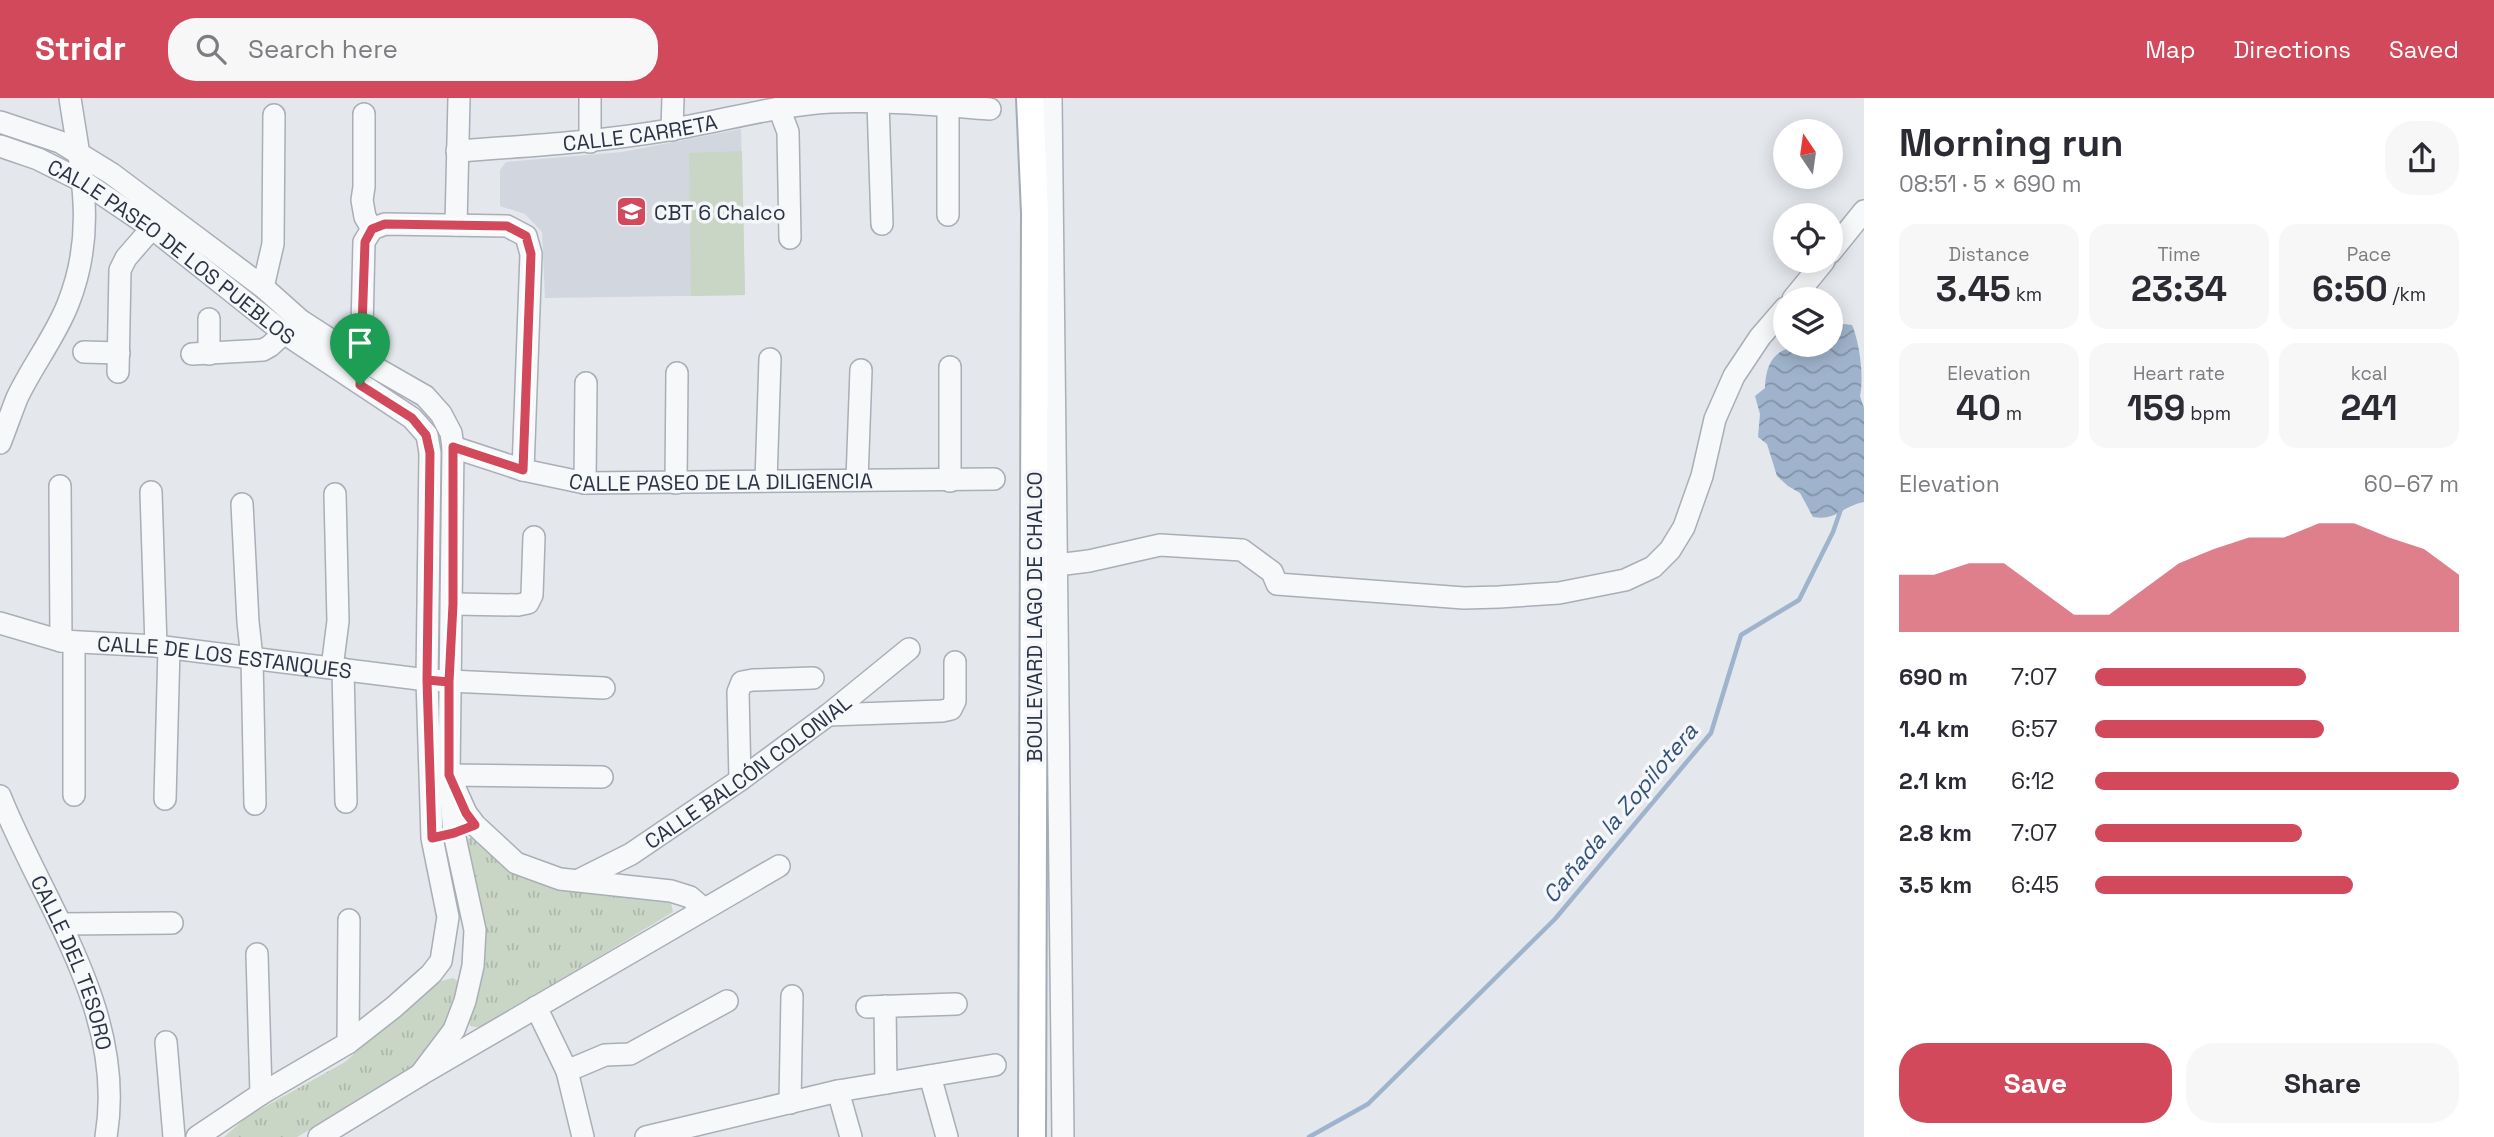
<!DOCTYPE html>
<html lang="en">
<head>
<meta charset="utf-8">
<style>
  body { margin:0; font-family:"Space Grotesk",sans-serif; background:#f7f7f7; color:#2b2b33; height:100vh; display:flex; flex-direction:column; font-size:26px; white-space:nowrap }
  * { box-sizing:border-box; margin:0 }
  p { font-size:23px; color:#7c7c81 }
  .icon { flex:none; width:38px; height:38px; fill:none; stroke:currentColor; stroke-width:2; stroke-linecap:round; stroke-linejoin:round }
  .map { position:relative; flex:1; overflow:hidden }
  .details { display:flex; flex-direction:column; background:#fff; width:630px }
  .details>* { flex:none }
  .needle { width:46px; rotate:347deg }
  .tools { position:absolute; left:1773px; top:21px; display:grid; gap:14px }
  .tools a { display:grid; place-items:center; width:70px; height:70px; border-radius:50%; background:#fff; box-shadow:0 4px 18px #0003; font-size:35px }
  .pin { position:absolute; display:grid; place-items:center; width:60px; height:60px; color:#fff; margin:-72px -30px; border-radius:50% 50% 50% 0; rotate:-45deg; box-shadow:0 0 7px #0007 }
  .pin .icon { rotate:45deg }
  .round { display:grid; place-items:center; flex:none; width:74px; height:74px; border-radius:28px; background:#f7f7f7 }
  .head { display:flex; align-items:center; justify-content:space-between; height:119px; padding:0 35px }
  h1 { font-size:38px; font-weight:600; line-height:52px }
  .metrics { display:grid; grid-template-columns:repeat(3,1fr); gap:10px; height:119px; padding:7px 35px }
  .metrics div { display:grid; align-content:center; border-radius:18px; background:#f7f7f7; text-align:center }
  .metrics b { font-size:35px; font-weight:600 }
  .metrics small { font-size:19px; font-weight:400 }
  .metrics p { font-size:19px }
  .chart { height:196px; padding:14px 35px }
  .chart p { display:flex; justify-content:space-between }
  .chart svg { width:100%; height:126px; margin-top:7px; fill:#d1495b; opacity:.7 }
  .button { display:flex; gap:14px; margin-top:auto; padding:14px 35px }
  .button a { flex:1; height:80px; border-radius:28px; background:#d1495b; color:#fff; font-size:28px; font-weight:600; line-height:80px; text-align:center }
  .button a+a { background:#f7f7f7; color:#2b2b33 }
  ul { padding:0 35px; list-style:none; font-size:23px }
  li { display:grid; grid-template-columns:112px 84px 1fr; align-items:center; height:52px }
  li i { height:18px; border-radius:9px; background:#d1495b }
  header { display:flex; align-items:center; gap:42px; box-sizing:border-box; height:98px; padding:0 35px; background:#d1495b; color:#fff }
  header strong { font-size:33px }
  nav { display:flex; gap:38px; margin-inline-start:auto; font-size:24px }
  .search { width:490px; height:63px; background:#f7f7f7; display:flex; align-items:center; gap:18px; box-sizing:border-box; padding:0 24px; border-radius:28px; color:#7c7c81; font-size:26px }
  main { display:flex; flex:1; min-height:0 }
  .map>svg:first-child { display:block }
</style>
</head>
<body>
<header>
<strong>Stridr</strong>
<div class="search"><svg class="icon" aria-label="search" viewBox="0 0 24 24"><circle cx="10" cy="10" r="6"/><path d="M15 15l6 6"/></svg>Search here</div>
<nav><a>Map</a><a>Directions</a><a>Saved</a></nav>
</header>
<main>
<div class="map">
<svg width="1864" height="1039" viewBox="0 0 1864 1039">
  <defs>
    <pattern id="grass-tufts" width="24" height="20" patternUnits="userSpaceOnUse" patternTransform="scale(1.75)"><rect width="24" height="20" fill="#c9d6c5"/><path d="M3 7l-1-3M5 7V3M7 7l1-3M15 17l-1-3M17 17v-4M19 17l1-3" fill="none" stroke="#adb8ab"/></pattern>
    <pattern id="water-waves" width="16" height="10" patternUnits="userSpaceOnUse" patternTransform="scale(1.75)"><rect width="16" height="10" fill="#9fb4cc"/><path d="M0 5q4-4 8 0t8 0" fill="none" stroke="#8293a7"/></pattern>
  </defs>
  <rect width="100%" height="100%" fill="#e4e7ec"/>
  <polygon fill="#d2d6de" points="741,31 745,197 545,200 542,134 525,116 500,108 500,72 506,64 622,54"/>
  <g fill="url(#grass-tufts)">
    <polygon points="473,739 507,768 670,800 673,814 481,930 470,928 468,917 477,884 459,744"/>
    <polygon points="453,880 462,886 448,924 434,940 417,968 297,1039 224,1039 248,1018 345,964 433,885"/>
  </g>
  <polygon fill="#c9d6c5" points="742,53 745,197 691,198 689,55"/>
  <path fill="url(#water-waves)" d="M 1835,225 L 1852,227 C 1860,245 1864,280 1860,298 L 1864,310 L 1864,404 C 1841,408 1838,423 1813,419 L 1800,395 L 1788,388 L 1777,378 L 1767,346 L 1758,339 L 1760,316 L 1755,298 L 1765,290 C 1766,245 1795,247 1830,247 L 1831,227 Z"/>
  <g fill="none" stroke-linecap="round" stroke-linejoin="round">
    <polyline stroke="#9fb4cc" stroke-width="4.5" points="1309,1039 1368,1006 1555,821 1711,635 1741,537 1799,502 1833,434 1841,411"/>
    <defs>
      <g id="minor">
        <polyline points="1051,0 1063,1039"/>
        <polyline points="878,4 882,126"/>
        <polyline points="948,8 948,117"/>
        <polyline points="779,10 788,34 790,140"/>
        <polyline points="364,16 364,89 362,102 365,119 372,131"/>
        <polyline points="0,24 60,44 112,76 263,189 300,222 362,262 425,298 441,316 451,335 453,349 449,677 454,735 475,832 473,868 465,903 454,932 420,977"/>
        <polyline points="672,32 673,0"/>
        <polyline points="590,44 590,0"/>
        <path id="s1" d="M 0,48 L 38,61 L 84,84 L 152,130 L 284,235 L 412,320 L 427,337 L 430,355 L 427,582 L 432,740 L 448,819 L 441,863 L 431,876 L 394,909 L 348,945 L 261,996 L 197,1039"/>
        <path id="s2" d="M 457,53 C 528,48 598,44 669,32 C 723,23 776,7 831,4 C 884,2 938,7 990,11"/>
        <polyline points="456,127 459,0"/>
        <polyline points="1830,155 1864,113"/>
        <polyline points="263,189 273,146 274,17"/>
        <polyline points="1793,201 1824,163"/>
        <polyline points="209,221 209,256"/>
        <polyline points="84,254 119,255"/>
        <polyline points="192,256 263,252 270,248 284,235"/>
        <polyline points="361,273 364,144 372,131 385,126 507,128 526,138 531,156 523,372"/>
        <polyline points="118,274 120,172 126,160 152,130"/>
        <path d="M 0,345 C 6,330 11,315 17,300 C 32,268 55,239 68,206 C 97,133 81,74 70,0"/>
        <path id="s3" d="M 453,349 L 523,372 L 585,385 L 994,381"/>
        <polyline points="857,382 861,272"/>
        <polyline points="766,383 770,261"/>
        <polyline points="950,383 950,269"/>
        <polyline points="585,385 586,285"/>
        <polyline points="676,385 677,275"/>
        <polyline points="60,388 61,543"/>
        <polyline points="151,394 156,548"/>
        <polyline points="242,406 248,524 252,560 255,706"/>
        <polyline points="1057,467 1089,463 1160,447 1242,452 1272,474 1277,486 1464,500 1499,499 1559,495 1625,482 1653,469 1670,452 1684,429 1702,378 1715,321 1734,278 1760,239 1785,210"/>
        <polyline points="453,506 518,507 528,505 532,497 534,439"/>
        <path id="s4" d="M 0,525 L 61,543 L 156,548 L 427,582 L 604,590"/>
        <polyline points="74,544 74,697"/>
        <polyline points="332,570 338,523 335,396"/>
        <polyline points="343,571 346,704"/>
        <polyline points="828,617 942,613 951,611 955,603 955,564"/>
        <polyline points="602,679 449,677 466,715 475,727 516,765 560,781 671,793 690,799 704,811"/>
        <polyline points="740,682 738,594 742,584 753,582 813,580"/>
        <path id="s5" d="M 0,698 C 44,808 127,914 106,1039"/>
        <polyline points="165,701 169,550"/>
        <path id="s6" d="M 579,782 L 631,756 L 740,682 L 828,617 L 909,551"/>
        <polyline points="61,826 172,825"/>
        <polyline points="257,856 261,996"/>
        <polyline points="885,908 886,985"/>
        <polyline points="536,909 567,973 583,1039"/>
        <polyline points="867,909 956,906"/>
        <polyline points="166,944 174,1039"/>
        <polyline points="348,945 349,822"/>
        <polyline points="567,973 605,957 630,956 727,903"/>
        <polyline points="930,978 947,1039"/>
        <polyline points="838,993 851,1039"/>
        <polyline points="790,1005 792,898"/>
        <polyline points="319,1039 420,977 779,768"/>
        <polyline points="646,1039 838,993 995,967"/>
      </g>
      <polyline id="major" points="1030,0 1035,115 1032,1039"/>
    </defs>
    <use href="#minor" stroke="#a9aeb7" stroke-width="24"/>
    <use href="#major" stroke="#a3abb8" stroke-width="30"/>
    <use href="#minor" stroke="#f7f8fa" stroke-width="21"/>
    <use href="#major" stroke="#fff" stroke-width="26"/>
  </g>
  <g fill="none" stroke-linecap="round" stroke-linejoin="round">
    <defs>
      <polyline id="route" points="360,287 412,320 426,337 430,355 427,582 449,584 449,677 466,715 475,727 454,735 432,740 427,582 449,584 453,506 453,349 523,372 531,156 526,138 507,128 385,126 372,131 365,144 360,287"/>
    </defs>
    <use href="#route" stroke="#fff" stroke-width="14"/>
    <use href="#route" stroke="#d1495b" stroke-width="9"/>
  </g>
  <defs>
    <symbol id="university-square" viewBox="-11 -11 22 22"><rect x="-9" y="-9" width="18" height="18" rx="4" fill="#d1495b" stroke="#f4f6f9"/><path d="M0-5L7-2L0 1L-7-2ZM-4 1L0 2.5L4 1V4Q0 6-4 4Z" fill="#fff"/></symbol>
  </defs>
  <g fill-rule="evenodd">
    <use href="#university-square" x="614" y="96" width="35" height="35"/>
  </g>
  <g text-anchor="middle" dominant-baseline="central" stroke-width="7" stroke-linejoin="round" paint-order="stroke">
    <g font-size="21" fill="#2b3445" stroke="#f4f6f9">
      <text stroke="none"><textPath href="#s2" startOffset="184">CALLE CARRETA</textPath></text>
      <text stroke="none"><textPath href="#s1" startOffset="203">CALLE PASEO DE LOS PUEBLOS</textPath></text>
      <text stroke="none"><textPath href="#s3" startOffset="273">CALLE PASEO DE LA DILIGENCIA</textPath></text>
      <text transform="translate(1034 519) rotate(-90)">BOULEVARD LAGO DE CHALCO</text>
      <text stroke="none"><textPath href="#s4" startOffset="228">CALLE DE LOS ESTANQUES</textPath></text>
      <text stroke="none"><textPath href="#s6" startOffset="201">CALLE BALCÓN COLONIAL</textPath></text>
      <text stroke="none"><textPath href="#s5" startOffset="182">CALLE DEL TESORO</textPath></text>
    </g>
    <g font-size="21" fill="#2b3445" stroke="#f4f6f9" text-anchor="start">
      <text x="654" y="114">CBT 6 Chalco</text>
    </g>
    <g font-size="23" font-style="italic" fill="#34527a" stroke="#f4f6f9">
      <text transform="translate(1620 715) rotate(-50)">Cañada la Zopilotera</text>
    </g>
  </g>
</svg>
<div class="tools">
<a><svg class="needle" viewBox="-14 -14 28 28"><path d="M0-13l5 13h-10z" fill="#e53935"/><path d="M0 13l5-13h-10z" fill="#7c7c81"/></svg></a>
<a><svg class="icon" aria-label="locate" viewBox="0 0 24 24"><circle cx="12" cy="12" r="6"/><path d="M12 2v4M12 18v4M2 12h4M18 12h4"/></svg></a>
<a><svg class="icon" aria-label="layers" viewBox="0 0 24 24"><path d="M12 4l9 5-9 5-9-5zM3 14l9 5 9-5"/></svg></a>
</div>
<div class="pin" style="left:360px;top:287px;background:#1e9e55"><svg class="icon" aria-label="arrive" viewBox="0 0 24 24"><path d="M6 21V4h12l-3 4 3 4H6"/></svg></div>
</div>
<section class="details">
<div class="head"><div><h1>Morning run</h1><p>08:51 · 5 × 690 m</p></div><a class="round"><svg class="icon" aria-label="share" viewBox="0 0 24 24"><path d="M12 15V3M7 8l5-5 5 5M5 13v7h14v-7"/></svg></a></div>
<div class="metrics">
<div><p>Distance</p><b>3.45<small> km</small></b></div>
<div><p>Time</p><b>23:34</b></div>
<div><p>Pace</p><b>6:50<small> /km</small></b></div>
</div>
<div class="metrics">
<div><p>Elevation</p><b>40<small> m</small></b></div>
<div><p>Heart rate</p><b>159<small> bpm</small></b></div>
<div><p>kcal</p><b>241</b></div>
</div>
<div class="chart"><p><span>Elevation</span>60–67 m</p>
<svg viewBox="0 0 160 44" preserveAspectRatio="none"><path d="M0 44V24L10 24L20 20L30 20L40 29L50 38L60 38L70 29L80 20L90 15L100 11L110 11L120 6L130 6L140 11L150 15L160 24V44z"/></svg>
</div>
<ul>
<li><b>690 m</b>7:07<i style="width:58%"></i></li>
<li><b>1.4 km</b>6:57<i style="width:63%"></i></li>
<li><b>2.1 km</b>6:12<i style="width:100%"></i></li>
<li><b>2.8 km</b>7:07<i style="width:57%"></i></li>
<li><b>3.5 km</b>6:45<i style="width:71%"></i></li>
</ul>
<div class="button"><a>Save</a><a>Share</a></div>
</section>
</main>
</body>
</html>
